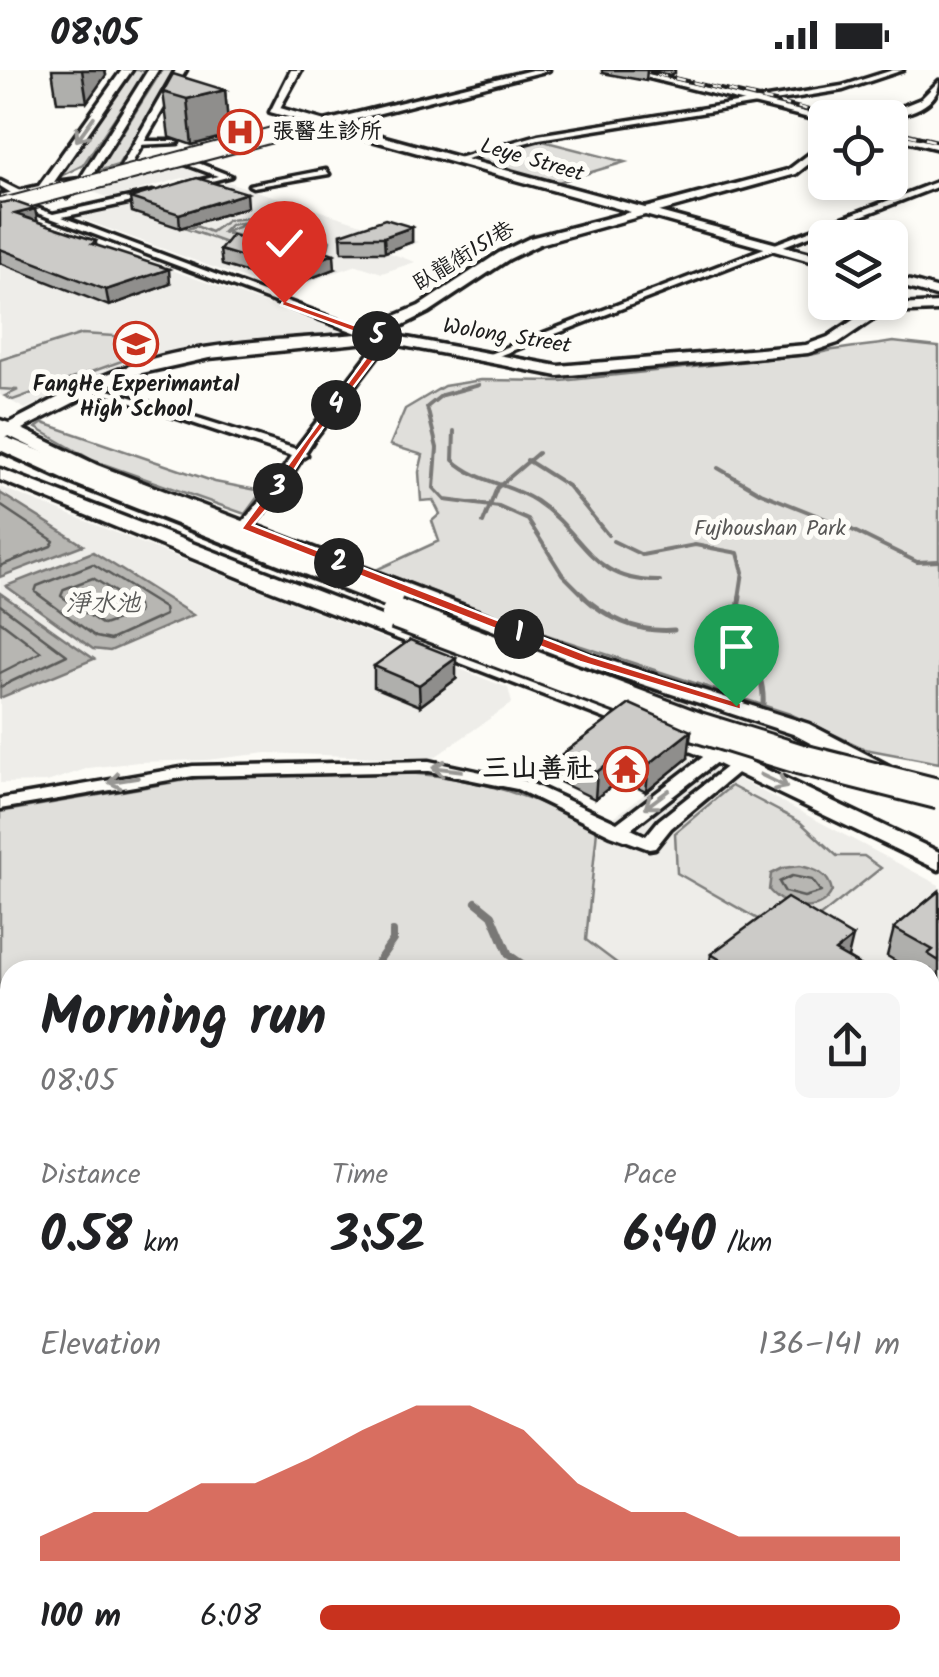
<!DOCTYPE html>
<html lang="en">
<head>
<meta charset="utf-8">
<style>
  body { margin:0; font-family:Kalam,"LXGW WenKai TC",sans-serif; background:#f6f6f6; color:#202124; height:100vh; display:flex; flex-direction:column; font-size:38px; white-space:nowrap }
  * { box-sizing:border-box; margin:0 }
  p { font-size:32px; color:#757577 }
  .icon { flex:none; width:55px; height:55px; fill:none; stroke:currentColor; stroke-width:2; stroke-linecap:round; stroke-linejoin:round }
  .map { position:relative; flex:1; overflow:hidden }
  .sheet { position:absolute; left:0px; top:890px; width:940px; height:718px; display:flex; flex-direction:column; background:#fff; border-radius:30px 30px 0 0; box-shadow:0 5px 15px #0003 }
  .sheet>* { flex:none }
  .buttons { position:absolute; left:808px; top:30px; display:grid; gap:20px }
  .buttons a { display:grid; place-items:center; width:100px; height:100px; border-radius:15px; background:#fff; box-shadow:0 5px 15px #0003; font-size:50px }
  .pin { position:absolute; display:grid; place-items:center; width:85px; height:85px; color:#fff; margin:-102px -42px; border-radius:50% 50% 50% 0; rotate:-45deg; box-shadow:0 0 10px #0007 }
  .pin .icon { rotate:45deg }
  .km { position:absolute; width:50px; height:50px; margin:-25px; border-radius:50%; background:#222; color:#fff; font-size:28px; line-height:50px; text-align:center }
  .round { display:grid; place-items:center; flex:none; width:105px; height:105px; border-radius:15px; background:#f6f6f6 }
  .overview { display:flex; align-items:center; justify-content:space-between; height:170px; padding:0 40px }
  h1 { font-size:55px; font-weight:700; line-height:75px }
  .stats { display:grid; grid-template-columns:repeat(3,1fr); gap:15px; height:170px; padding:10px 40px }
  .stats div { display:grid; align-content:center }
  .stats b { font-size:50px; font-weight:700 }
  .stats small { font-size:28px; font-weight:400 }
  .stats p { font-size:28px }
  .chart { height:280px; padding:20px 40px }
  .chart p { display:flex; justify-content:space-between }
  .chart svg { width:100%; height:180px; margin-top:10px; fill:#c8321e; opacity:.7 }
  ul { padding:0 40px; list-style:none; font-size:32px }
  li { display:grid; grid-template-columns:160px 120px 1fr; align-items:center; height:75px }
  li i { height:25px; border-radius:12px; background:#c8321e }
  .status { display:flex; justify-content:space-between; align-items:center; height:70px; padding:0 50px; background:#fff; direction:ltr }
  .status svg { height:28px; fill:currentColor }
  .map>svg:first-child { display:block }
</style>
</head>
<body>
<div class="status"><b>08:05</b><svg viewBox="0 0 49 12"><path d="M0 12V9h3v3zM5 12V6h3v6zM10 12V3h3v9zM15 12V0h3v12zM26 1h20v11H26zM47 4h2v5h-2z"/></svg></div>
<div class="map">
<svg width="939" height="1607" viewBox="0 0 939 1607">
  <rect width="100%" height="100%" fill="#fdfcf7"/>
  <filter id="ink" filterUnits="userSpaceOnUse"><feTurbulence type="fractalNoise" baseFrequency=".01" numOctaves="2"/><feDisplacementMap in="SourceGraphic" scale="20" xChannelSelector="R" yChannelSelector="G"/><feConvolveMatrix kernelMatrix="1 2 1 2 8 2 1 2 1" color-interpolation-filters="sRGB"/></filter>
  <g filter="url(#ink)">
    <g fill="#eeede9">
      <polygon points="187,96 222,107 197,113 183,108 110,128 90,121"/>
      <polygon points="228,112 419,172 390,183 415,192 382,203 357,195 280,222 74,146"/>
      <polygon points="11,142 341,261 339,266 144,288 107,300 25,339 0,325 0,145"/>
      <polygon points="0,417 508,618 512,633 432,689 267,683 206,690 138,692 89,698 47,712 0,713"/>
      <polygon points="690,689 733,706 939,815 939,1134 930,1128 930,900 626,900 586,870 597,760"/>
    </g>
    <g fill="#e0dfdb" stroke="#7e7e7c" stroke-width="2.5" fill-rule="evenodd">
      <polygon points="132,0 147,0 83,95 57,108"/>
      <polygon points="162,0 178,0 118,95 98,101"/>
      <polygon points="539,70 625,92 545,116 458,91"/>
      <path d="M 261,147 L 325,165 L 330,171 L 328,179 L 282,193 L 187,159 L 196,156 L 211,162 L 228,150 ZM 253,151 L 225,162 L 242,167 L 273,157 L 257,152 L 263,151 L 317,171 L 314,177 L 288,181 L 316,171 L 297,166 L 267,176 L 282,181 L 276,182 L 223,162 L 230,155 Z"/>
      <polygon points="82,264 114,266 129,275 131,283 144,283 13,330 5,326 18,320 0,319 0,290"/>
      <path d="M 893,272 L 939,277 L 939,693 L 865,679 L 790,644 L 547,565 L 376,500 L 439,471 L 432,451 L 440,444 L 433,430 L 421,431 L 419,402 L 423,385 L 390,375 L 405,339 L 444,316 L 481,310 L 561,311 L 815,284 C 840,277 867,277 893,272 Z"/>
      <polygon points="43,353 215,412 262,421 245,444 92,390 36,358"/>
      <path d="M 408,703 C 478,708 536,726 597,760 L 586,870 L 626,900 L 10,900 L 10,1598 L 930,1598 L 930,1128 L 939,1134 L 939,1607 L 0,1607 L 0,742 L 198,708 Z"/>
      <polygon points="731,716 800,752 837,786 864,786 881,798 798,864 775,859 677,803 675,763"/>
    </g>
    <g fill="#b7b6b2" stroke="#797876" stroke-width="2.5">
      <polygon points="0,423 83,475 0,507"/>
      <polygon points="93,482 193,545 110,581 93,579 6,516"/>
      <polygon points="0,523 94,589 0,628"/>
      <path d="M 800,796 C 815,799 829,804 832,821 C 820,847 785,839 769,820 L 771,804 L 783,798 Z"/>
    </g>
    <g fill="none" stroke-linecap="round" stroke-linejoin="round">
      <g stroke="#5a5a58" stroke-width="2.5">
        <polyline points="0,435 54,471 51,476 0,496"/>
        <polygon points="93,494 164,538 165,545 110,570 96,567 35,522 37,516"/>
        <polygon points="93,508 137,536 138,543 103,555 61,526 64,519"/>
        <polyline points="0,535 67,585 0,617"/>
        <polyline points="0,551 41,582 0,603"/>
        <polygon points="792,806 812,810 821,822 804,827 785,822 779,812"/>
      </g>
      <g stroke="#797876" stroke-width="4">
        <polyline points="479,315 442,325 427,337 437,378 434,418 445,430 499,437 528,450 562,504 586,528"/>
        <path d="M 454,361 L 453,390 C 478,413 509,413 536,431 C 586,464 589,512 660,511"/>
        <polyline points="527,390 568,416 608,465"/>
        <polyline points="718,398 761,423 846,457 917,492 939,491"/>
        <polyline points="483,453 497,418 538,383"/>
        <polyline points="613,471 642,485 695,475 738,483 743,502 739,528"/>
      </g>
      <g stroke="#797876" stroke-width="5">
        <path d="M 583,526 C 609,550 638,563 674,560"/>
        <path d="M 740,526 C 731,566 766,594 763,634"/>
      </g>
      <g stroke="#797876" stroke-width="8">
        <polyline points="476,832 492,845 509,885 531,900"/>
        <polyline points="372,900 393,870 393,862"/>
      </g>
      <defs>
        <g id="street">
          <polygon points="893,0 903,0 843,20 539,69 455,92 451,90 538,65 842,16"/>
          <polygon points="135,71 174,71 178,73 138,75"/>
          <polygon points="182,89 188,89 231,106 181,119 181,115 218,106 182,93"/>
          <polygon points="326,100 329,104 253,117 249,115"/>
          <polygon points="0,111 22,122 23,124 16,126 0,116"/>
          <polygon points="939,111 939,116 488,290 479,288"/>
          <polygon points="153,122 156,127 62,147 383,267 383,279 312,372 305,383 307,385 302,388 277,427 250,459 245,460 239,456 268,422 292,386 87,318 96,316 296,379 374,277 373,269 16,135 20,132 53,144"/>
          <polygon points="717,679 723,681 725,684 723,687 631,759 646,766 659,750 734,691 740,689 748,694 671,758 655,778 649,779 611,765 517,719 429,701 193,706 0,739 0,729 193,696 429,691 528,712 617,753 711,681"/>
        </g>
        <g id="secondary">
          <polygon points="122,0 132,0 54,112 80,109 148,0 158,0 88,113 67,127 61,123 70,115 0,133 0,125 39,116"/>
          <polygon points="176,0 186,0 122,110 112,112"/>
          <path d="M 291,0 L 301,0 L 280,38 L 325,51 L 532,0 L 549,0 L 337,54 L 645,138 L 788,100 L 825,72 L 825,81 L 796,104 L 659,142 L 825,187 L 825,195 L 645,145 L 540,174 L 509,189 L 429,242 L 385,264 L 558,296 L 806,275 L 828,267 L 874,236 L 939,233 L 939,241 L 882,243 L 838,273 L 808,283 L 558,306 L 378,271 L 209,288 L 124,307 L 22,359 L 97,395 L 592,585 L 809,654 L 895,699 L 899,704 L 895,709 L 879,709 L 793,664 L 578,593 L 85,403 L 9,366 L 0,369 L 0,350 L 9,353 C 52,331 95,306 141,292 C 213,270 295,270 370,263 L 371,256 L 419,236 L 499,183 L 530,168 L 631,142 L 270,42 Z"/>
          <polygon points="617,0 634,0 829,48 825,48 825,52"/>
          <path d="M 939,11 C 939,39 897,48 874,48 L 921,29 Z"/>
          <polygon points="890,61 939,73 939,79 890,67"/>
          <polygon points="890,205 939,219 939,227 890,213"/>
          <polygon points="0,399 713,674 939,782 939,800 697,684 271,520 0,410"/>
        </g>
        <g id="highway">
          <polygon points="320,51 325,52 325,58 291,64 284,60"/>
          <polygon points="0,365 441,539 445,545 432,553 423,551 70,412 0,380"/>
        </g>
      </defs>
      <use href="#street" stroke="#1c1c1c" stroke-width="7"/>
      <use href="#secondary" stroke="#1c1c1c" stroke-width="7"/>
      <use href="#highway" stroke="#1c1c1c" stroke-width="8"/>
      <use href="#street" fill="#fdfcf7" fill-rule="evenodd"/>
      <use href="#secondary" fill="#fdfcf7" fill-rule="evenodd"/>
      <use href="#highway" fill="#fdfcf7" fill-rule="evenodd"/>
      <defs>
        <g id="rail">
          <polyline points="640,0 843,48"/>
          <polyline points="890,60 939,72"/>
        </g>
      </defs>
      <use href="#rail" stroke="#1c1c1c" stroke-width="4"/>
      <use href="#rail" stroke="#fdfcf7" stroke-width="2.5" stroke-dasharray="9" stroke-linecap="butt"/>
      <defs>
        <polyline id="highway-bridge-far2" points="0,137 291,60"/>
        <polyline id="highway-bridge-far1" points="0,137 9,135"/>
        <polyline id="highway-bridge" points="396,544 697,657 800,689 939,724"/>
      </defs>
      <use href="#highway-bridge-far2" stroke="#1c1c1c" stroke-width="18" stroke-linecap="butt"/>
      <use href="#highway-bridge-far1" stroke="#1c1c1c" stroke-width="21" stroke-linecap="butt"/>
      <use href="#highway-bridge" stroke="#1c1c1c" stroke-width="35" stroke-linecap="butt"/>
      <use href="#highway-bridge-far2" stroke="#fdfcf7" stroke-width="14"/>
      <use href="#highway-bridge-far1" stroke="#fdfcf7" stroke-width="18"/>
      <use href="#highway-bridge" stroke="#fdfcf7" stroke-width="29"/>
    </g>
    <g fill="#afafac" stroke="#1c1c1c" stroke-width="2.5">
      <polygon points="52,0 105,0 106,5 87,32 57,32"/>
      <polygon points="602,0 675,0 675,3 669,5 647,0 646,11 602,3"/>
      <polygon points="225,20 229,65 192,75 169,67 163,22"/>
      <polygon points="130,128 248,137 180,158 132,142"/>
      <polygon points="0,133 37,152 96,171 96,175 170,214 109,236 0,193"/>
      <polygon points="412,157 412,172 385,182 342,182 341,164"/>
      <polygon points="220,180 285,183 335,199 290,216 222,195"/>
      <polygon points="374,596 456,609 420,636 374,617"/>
      <polygon points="630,634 688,688 646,722 620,709 595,729 560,712 561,685"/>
      <polygon points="939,821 939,924 930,919 930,900 911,900 887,886 894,858"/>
      <polygon points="711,884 848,888 868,900 709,900"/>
      <polygon points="930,941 939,946 939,1104 930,1099"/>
    </g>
    <g fill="#8f8e8c" stroke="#1c1c1c" stroke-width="2.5">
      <polygon points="82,0 105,0 106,5 87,32"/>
      <polygon points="225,20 229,65 192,75 187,29"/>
      <polygon points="247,123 248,137 180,158 179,144"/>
      <polygon points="35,139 38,154 15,144"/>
      <polygon points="412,157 412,172 385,182 384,167"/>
      <polygon points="334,184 335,199 290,216 289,201"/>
      <polygon points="169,199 170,214 109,236 106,220"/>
      <polygon points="456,588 456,609 420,636 419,615"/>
      <polygon points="691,661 688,688 646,722 649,694"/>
      <polygon points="622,682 620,709 595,729 597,702"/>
      <polygon points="853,867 846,896 835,881"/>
    </g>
    <g fill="#cccbc8" stroke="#1c1c1c" stroke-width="2.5">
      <polygon points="173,4 225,20 187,29 163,22"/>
      <polygon points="197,108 247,123 179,144 130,128"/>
      <polygon points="12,131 35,139 15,144 96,171 92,174 169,199 106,220 0,179 0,133"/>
      <polygon points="385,149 412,157 384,167 341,167 341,164"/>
      <polygon points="232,165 285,183 309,175 334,184 289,201 220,180"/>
      <polygon points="410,570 456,588 419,615 374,596"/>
      <polygon points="630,634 691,661 649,694 622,682 597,702 561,685"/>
      <polygon points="939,821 939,891 928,884 933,880 894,858"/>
      <polygon points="787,828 853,867 835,881 868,900 737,900 711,884"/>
      <polygon points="930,941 939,946 939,1064 930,1058"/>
    </g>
    <defs><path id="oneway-shaft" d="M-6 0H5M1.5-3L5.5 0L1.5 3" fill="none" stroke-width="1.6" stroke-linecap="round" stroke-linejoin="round" transform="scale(2.5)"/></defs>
    <g stroke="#989794">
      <use href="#oneway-shaft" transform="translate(85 59) rotate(126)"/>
      <use href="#oneway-shaft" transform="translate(447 699) rotate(-173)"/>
      <use href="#oneway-shaft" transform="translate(123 710) rotate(171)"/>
      <use href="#oneway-shaft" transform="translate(774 711) rotate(26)"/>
      <use href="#oneway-shaft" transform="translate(657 729) rotate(143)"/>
    </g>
  </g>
  <polygon fill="#c8321e" stroke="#fff" stroke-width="2.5" points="284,230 382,265 384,277 312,372 277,427 253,455 590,586 741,633 741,640 580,592 241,459 374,277 374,269 281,235"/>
  <defs>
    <symbol id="hospital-ring" viewBox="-11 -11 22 22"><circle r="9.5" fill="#fdfcf7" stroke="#c8321e" stroke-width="1.5"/><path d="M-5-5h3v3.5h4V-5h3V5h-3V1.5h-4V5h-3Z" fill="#c8321e"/></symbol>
    <symbol id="school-ring" viewBox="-11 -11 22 22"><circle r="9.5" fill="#fdfcf7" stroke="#c8321e" stroke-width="1.5"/><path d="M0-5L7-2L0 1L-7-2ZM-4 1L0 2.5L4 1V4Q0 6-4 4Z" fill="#c8321e"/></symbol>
    <symbol id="temple-ring" viewBox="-11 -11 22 22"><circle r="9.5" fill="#fdfcf7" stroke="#c8321e" stroke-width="1.5"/><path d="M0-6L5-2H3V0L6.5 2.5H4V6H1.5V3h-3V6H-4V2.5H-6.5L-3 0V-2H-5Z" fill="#c8321e"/></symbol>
  </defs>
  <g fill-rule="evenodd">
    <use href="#hospital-ring" x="215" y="37" width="50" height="50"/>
    <use href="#school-ring" x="111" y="249" width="50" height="50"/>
    <use href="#temple-ring" x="601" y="674" width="50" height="50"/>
  </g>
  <g text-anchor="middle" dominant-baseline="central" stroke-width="10" stroke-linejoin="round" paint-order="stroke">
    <g font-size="22" font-weight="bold" fill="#1c1c1c" stroke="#fdfcf7" text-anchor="start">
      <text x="272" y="62">張醫生診所</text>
      <text x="136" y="315" text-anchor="middle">FangHe Experimantal<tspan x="136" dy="25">High School</tspan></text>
    </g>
    <g font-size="22" fill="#1c1c1c" stroke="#fdfcf7">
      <text transform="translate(532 91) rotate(16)">Leye Street</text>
      <text transform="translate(464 187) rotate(-31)">臥龍街151巷</text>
      <text transform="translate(507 267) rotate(9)">Wolong Street</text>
    </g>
    <g font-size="22" fill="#575655" stroke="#fdfcf7">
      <text x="770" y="459">Fujhoushan Park</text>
    </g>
    <g font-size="25" font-style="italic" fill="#5a5a58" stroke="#fdfcf7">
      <text x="103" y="534">淨水池</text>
    </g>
    <g font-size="28" font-weight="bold" fill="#1c1c1c" stroke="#fdfcf7" text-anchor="end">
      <text x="594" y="699">三山善社</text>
    </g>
  </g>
</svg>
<div class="buttons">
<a><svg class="icon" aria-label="locate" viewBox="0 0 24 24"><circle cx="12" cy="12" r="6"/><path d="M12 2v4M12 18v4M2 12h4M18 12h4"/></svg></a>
<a><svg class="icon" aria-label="layers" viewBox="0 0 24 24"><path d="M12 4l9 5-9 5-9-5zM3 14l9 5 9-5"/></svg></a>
</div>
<div class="pin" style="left:736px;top:636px;background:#1e9e55"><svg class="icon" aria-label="arrive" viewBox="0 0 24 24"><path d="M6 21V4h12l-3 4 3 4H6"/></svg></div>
<div class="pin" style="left:284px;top:233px;background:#d93025"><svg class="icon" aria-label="check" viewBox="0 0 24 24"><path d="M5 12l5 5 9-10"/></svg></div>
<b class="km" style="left:519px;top:564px">1</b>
<b class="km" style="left:339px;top:493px">2</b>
<b class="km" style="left:278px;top:418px">3</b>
<b class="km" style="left:336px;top:335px">4</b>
<b class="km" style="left:377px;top:266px">5</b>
<section class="sheet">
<div class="overview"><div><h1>Morning run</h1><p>08:05</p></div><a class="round"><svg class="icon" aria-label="share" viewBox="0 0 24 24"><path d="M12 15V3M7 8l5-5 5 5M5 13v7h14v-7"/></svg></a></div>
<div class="stats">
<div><p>Distance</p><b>0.58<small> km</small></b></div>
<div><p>Time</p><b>3:52</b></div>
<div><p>Pace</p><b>6:40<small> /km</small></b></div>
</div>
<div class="chart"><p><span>Elevation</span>136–141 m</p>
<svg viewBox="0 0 160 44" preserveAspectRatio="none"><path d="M0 44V38L10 32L20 32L30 25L40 25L50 19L60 12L70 6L80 6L90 12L100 25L110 32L120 32L130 38L140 38L150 38L160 38V44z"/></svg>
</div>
<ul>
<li><b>100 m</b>6:08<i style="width:100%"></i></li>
</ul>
</section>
</div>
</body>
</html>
